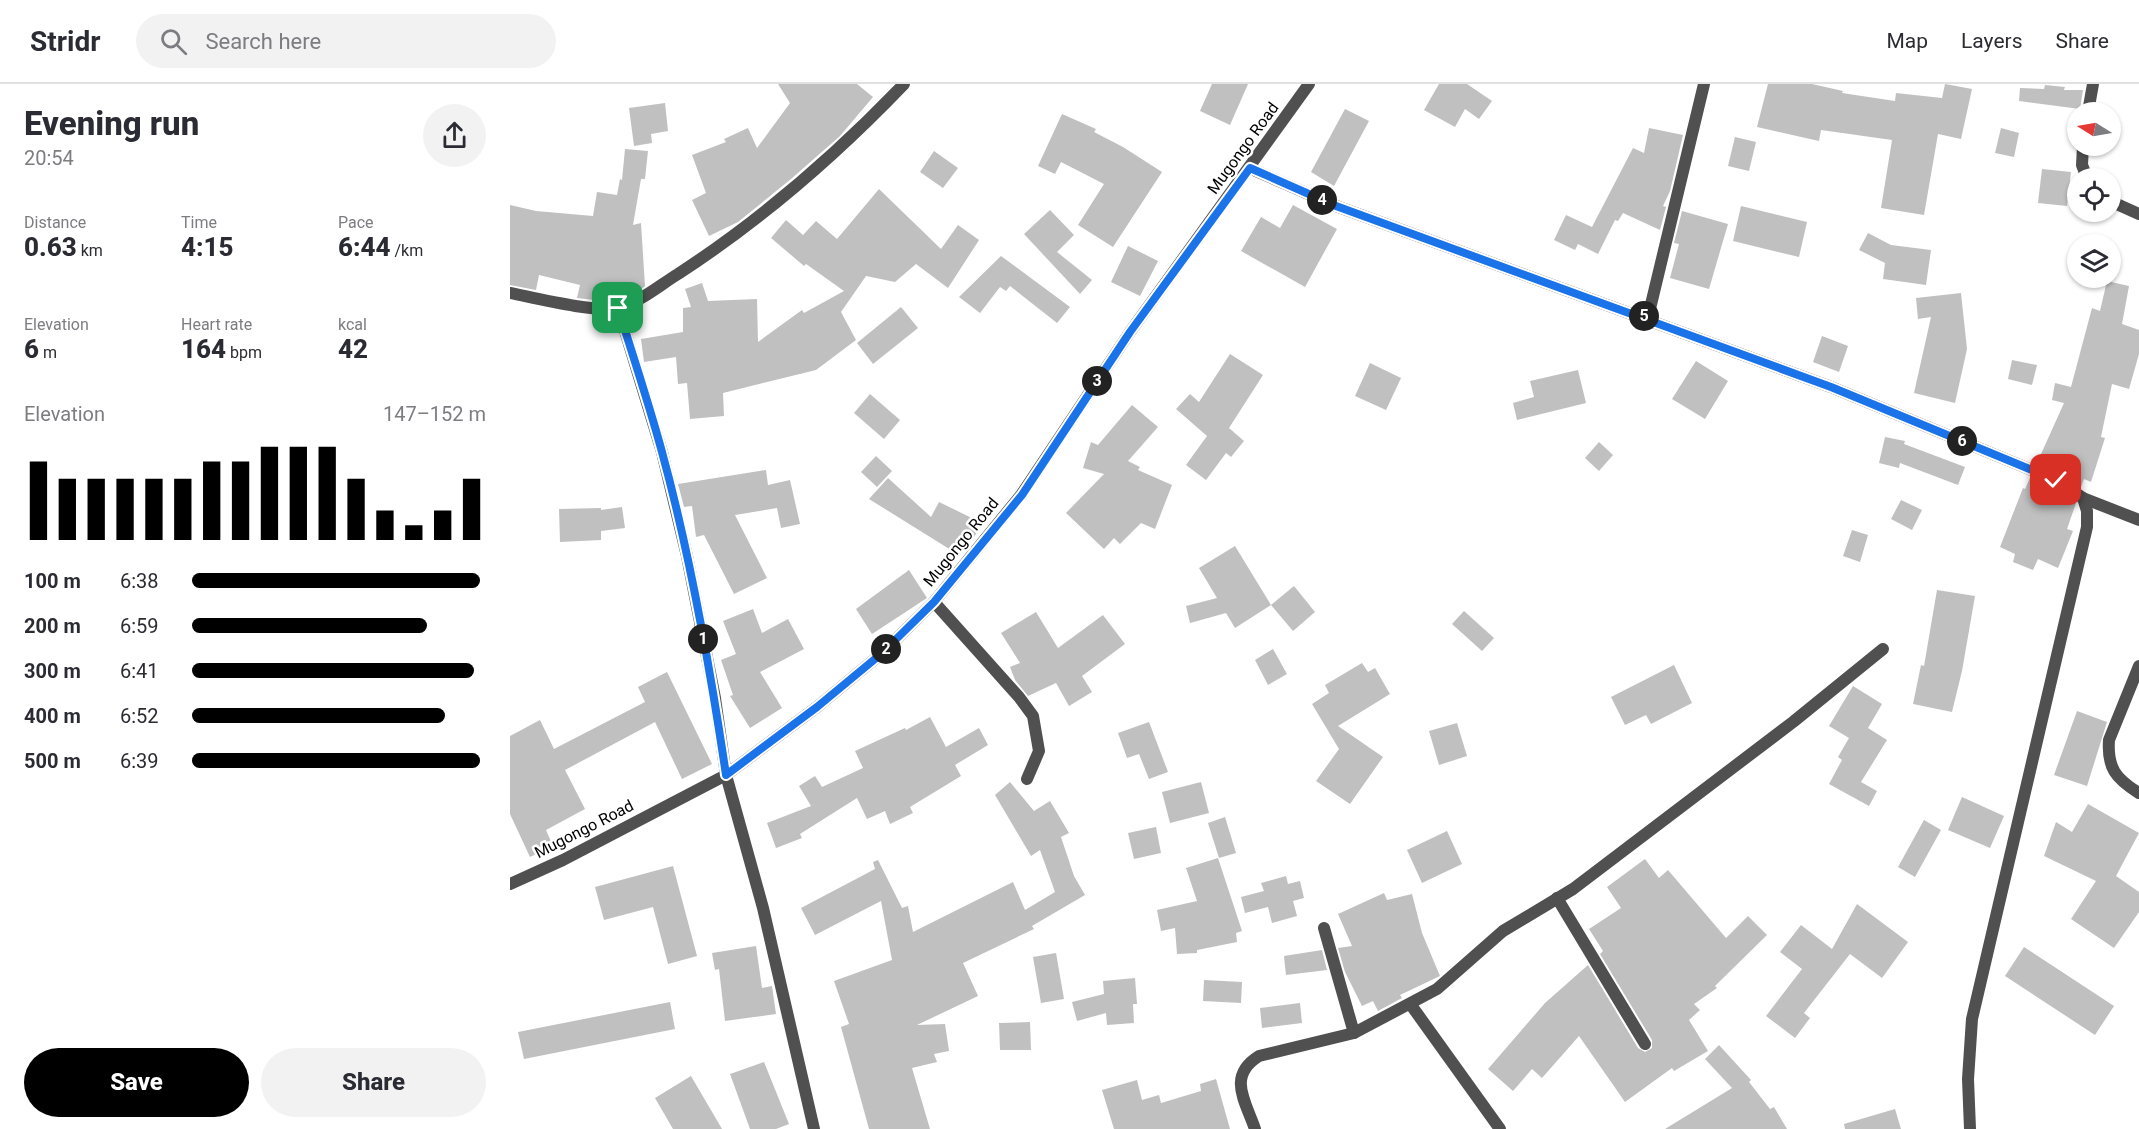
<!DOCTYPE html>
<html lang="en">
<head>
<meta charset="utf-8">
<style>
  body { margin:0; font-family:Roboto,sans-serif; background:#f2f2f3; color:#2b2b33; height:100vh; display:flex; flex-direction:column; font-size:22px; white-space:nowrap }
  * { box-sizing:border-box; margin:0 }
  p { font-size:20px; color:#7c7c81 }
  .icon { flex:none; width:33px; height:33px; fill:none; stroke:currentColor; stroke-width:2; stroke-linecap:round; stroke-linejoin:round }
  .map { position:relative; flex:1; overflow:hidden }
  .side { display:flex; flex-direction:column; background:#fff; width:510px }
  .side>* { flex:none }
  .needle { width:39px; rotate:281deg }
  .controls { position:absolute; left:1557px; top:18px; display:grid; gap:12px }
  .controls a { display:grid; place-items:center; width:54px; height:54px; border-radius:50%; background:#fff; box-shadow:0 2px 4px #0004; font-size:30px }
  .pin { position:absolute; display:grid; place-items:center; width:51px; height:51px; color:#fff; margin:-26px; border-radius:12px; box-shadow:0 3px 9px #0006 }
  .km { position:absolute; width:30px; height:30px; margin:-15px; border-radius:50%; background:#222; color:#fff; font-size:16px; line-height:30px; text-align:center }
  .round { display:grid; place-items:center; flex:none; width:63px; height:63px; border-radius:32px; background:#f2f2f3 }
  .summary { display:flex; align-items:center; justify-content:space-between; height:102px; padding:0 24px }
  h1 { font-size:33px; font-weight:800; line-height:45px }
  .figures { display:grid; grid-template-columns:repeat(3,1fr); gap:9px; height:102px; padding:6px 24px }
  .figures div { display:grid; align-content:center }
  .figures b { font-size:26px; font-weight:800 }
  .figures small { font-size:16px; font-weight:400 }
  .figures p { font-size:16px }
  .chart { height:168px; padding:12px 24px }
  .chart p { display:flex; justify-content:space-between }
  .chart svg { width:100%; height:108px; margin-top:6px; stroke:#000; stroke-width:6 }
  .button { display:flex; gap:12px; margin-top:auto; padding:12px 24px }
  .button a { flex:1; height:69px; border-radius:36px; background:#000; color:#fff; font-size:24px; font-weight:800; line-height:69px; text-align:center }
  .button a+a { background:#f2f2f3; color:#2b2b33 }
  ul { padding:0 24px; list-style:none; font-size:20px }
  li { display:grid; grid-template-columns:96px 72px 1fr; align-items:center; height:45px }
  li i { height:15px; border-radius:8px; background:#000 }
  header { display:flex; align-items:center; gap:36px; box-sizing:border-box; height:84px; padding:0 30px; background:#fff; border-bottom:2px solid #e1e1e2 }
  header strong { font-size:28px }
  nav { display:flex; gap:33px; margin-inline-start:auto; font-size:21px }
  .search { width:420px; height:54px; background:#f2f2f3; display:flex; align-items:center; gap:15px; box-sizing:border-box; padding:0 21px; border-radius:33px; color:#7c7c81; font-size:22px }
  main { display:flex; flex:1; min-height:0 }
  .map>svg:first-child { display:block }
</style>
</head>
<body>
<header>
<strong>Stridr</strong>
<div class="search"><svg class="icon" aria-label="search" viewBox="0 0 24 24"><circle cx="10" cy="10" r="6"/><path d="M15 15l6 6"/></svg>Search here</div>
<nav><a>Map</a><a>Layers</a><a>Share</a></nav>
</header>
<main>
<section class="side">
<div class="summary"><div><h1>Evening run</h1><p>20:54</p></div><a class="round"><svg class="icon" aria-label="share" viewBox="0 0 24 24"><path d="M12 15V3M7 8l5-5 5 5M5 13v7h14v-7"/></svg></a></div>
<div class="figures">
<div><p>Distance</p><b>0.63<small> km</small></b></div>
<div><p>Time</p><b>4:15</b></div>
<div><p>Pace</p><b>6:44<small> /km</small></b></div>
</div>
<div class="figures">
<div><p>Elevation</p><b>6<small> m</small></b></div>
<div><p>Heart rate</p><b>164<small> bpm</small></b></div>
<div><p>kcal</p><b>42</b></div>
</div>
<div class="chart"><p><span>Elevation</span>147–152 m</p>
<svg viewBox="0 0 160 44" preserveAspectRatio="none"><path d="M5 44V12M15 44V19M25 44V19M35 44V19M45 44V19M55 44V19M65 44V12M75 44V12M85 44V6M95 44V6M105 44V6M115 44V19M125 44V32M135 44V38M145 44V32M155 44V19"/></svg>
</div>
<ul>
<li><b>100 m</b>6:38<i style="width:98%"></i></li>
<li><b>200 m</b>6:59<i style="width:80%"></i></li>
<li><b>300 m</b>6:41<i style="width:96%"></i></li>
<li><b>400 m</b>6:52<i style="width:86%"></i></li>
<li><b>500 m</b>6:39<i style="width:98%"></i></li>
</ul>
<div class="button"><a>Save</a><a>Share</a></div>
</section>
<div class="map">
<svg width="1629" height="1045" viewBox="0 0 1629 1045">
  <rect width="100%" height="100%" fill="#fff"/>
  <g fill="#c0c0c0">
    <polygon points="268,0 347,0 363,13 330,52 281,95 228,138 199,152 182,116 196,109 182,71 216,58 214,55 238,44 247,64 280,19"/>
    <polygon points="702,0 738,0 720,41 690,27"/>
    <polygon points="929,0 957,0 982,17 969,35 955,25 945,43 914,26"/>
    <polygon points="1258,0 1302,0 1333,7 1332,9 1385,17 1386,9 1432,14 1435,0 1462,5 1451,55 1428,50 1414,131 1371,124 1382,56 1311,46 1309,57 1247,43"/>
    <polygon points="1535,1 1555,3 1554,6 1573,6 1570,25 1509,17 1510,4 1534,5"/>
    <polygon points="155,19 158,47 141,50 142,59 124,62 119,24"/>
    <polygon points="835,25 859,37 824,102 801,88"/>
    <polygon points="552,30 586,45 584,48 613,63 652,88 603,163 568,141 594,100 551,78 545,90 528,82"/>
    <polygon points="1139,44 1173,51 1160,107 1153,122 1156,123 1150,146 1113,129 1108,137 1105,136 1088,170 1068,160 1065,166 1044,156 1056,131 1082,143 1123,64 1134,69"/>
    <polygon points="1491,44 1509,49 1504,73 1485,69"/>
    <polygon points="1225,53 1246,58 1239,87 1218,82"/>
    <polygon points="115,65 138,67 135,95 131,95 123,141 131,139 135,202 131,205 95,205 92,217 67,214 70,201 29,191 26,206 0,201 0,121 26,127 83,132 87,108 107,111 110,95 112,96"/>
    <polygon points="424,67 448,84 433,104 410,88"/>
    <polygon points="1532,85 1561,88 1557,122 1528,119"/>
    <polygon points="369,105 431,165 448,141 469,156 438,204 406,180 385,198 356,192 331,228 346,256 306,286 213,309 214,332 180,335 177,299 168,300 166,273 134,278 131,255 173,248 173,224 181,223 175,205 192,199 198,217 247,215 248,258 292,226 294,229 334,207 296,180 294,182 261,154 276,136 293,151 306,137 327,155"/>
    <polygon points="783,121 827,145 795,203 731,167 751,133 770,144"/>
    <polygon points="1231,122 1297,138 1289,173 1223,157"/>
    <polygon points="540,126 564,151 547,168 582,196 570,210 514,150"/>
    <polygon points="1172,127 1218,140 1199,205 1160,194 1169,160 1164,159"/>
    <polygon points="1358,149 1381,161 1421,166 1416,201 1373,195 1375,179 1349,166"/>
    <polygon points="618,162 648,177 630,212 601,198"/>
    <polygon points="491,172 560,223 547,239 500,202 496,207 490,203 470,229 449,213"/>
    <polygon points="1597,197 1619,202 1612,240 1629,246 1629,270 1619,305 1602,300 1591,353 1595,354 1581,398 1574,395 1571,403 1549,388 1527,379 1554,319 1542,316 1545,299 1561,303 1582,224 1590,227"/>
    <polygon points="1451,209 1457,265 1445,319 1404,309 1421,233 1408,235 1406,214"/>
    <polygon points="391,223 408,244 363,280 347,259"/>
    <polygon points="1312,252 1338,262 1329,288 1303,278"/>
    <polygon points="720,270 753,291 719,344 734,357 721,373 716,369 696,396 676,381 697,352 666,325 680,310 689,318"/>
    <polygon points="1502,276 1527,281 1522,301 1498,295"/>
    <polygon points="1186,277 1218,297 1195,335 1162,315"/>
    <polygon points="860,279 891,294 876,326 845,312"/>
    <polygon points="1068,286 1076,319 1007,336 1003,319 1024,313 1020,297"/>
    <polygon points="360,310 390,336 374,355 344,329"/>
    <polygon points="622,321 648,343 618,377 630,383 628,386 662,401 645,445 631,439 610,460 604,454 594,465 556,429 594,390 573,384 581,358 588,361"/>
    <polygon points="1375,353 1395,357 1394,360 1455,383 1448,401 1390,379 1389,384 1369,379"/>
    <polygon points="1089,358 1103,371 1089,387 1075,374"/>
    <polygon points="366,372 382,387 367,403 351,388"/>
    <polygon points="256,386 258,401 280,396 290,440 271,444 267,424 225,431 257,494 224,510 194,451 186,453 182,422 174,423 168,400"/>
    <polygon points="378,394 421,433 429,418 472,439 462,457 454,453 450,459 454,464 449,471 359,415"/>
    <polygon points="1520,394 1542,403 1566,419 1557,445 1563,447 1548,484 1528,475 1523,486 1503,478 1505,470 1490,463 1513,404 1515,405"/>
    <polygon points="1391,416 1412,426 1402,446 1381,435"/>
    <polygon points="112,423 115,444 91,447 91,456 50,458 49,425 91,424 91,426"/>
    <polygon points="1342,446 1358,451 1350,478 1333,472"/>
    <polygon points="725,462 761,521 725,544 716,529 680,539 676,522 707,514 689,484"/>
    <polygon points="399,486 417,514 362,550 346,525"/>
    <polygon points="784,502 805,528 783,547 761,521"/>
    <polygon points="1427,506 1465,512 1452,587 1442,628 1403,620 1411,581 1414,582"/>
    <polygon points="243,525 252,549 278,535 294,565 250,588 272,624 240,644 220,612 223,611 211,576 226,570 213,537"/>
    <polygon points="954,527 984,554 972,567 942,540"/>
    <polygon points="526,528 548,564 593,531 615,560 572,592 582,608 559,622 546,599 518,612 505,596 500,583 510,579 491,549"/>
    <polygon points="763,565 777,590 758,601 745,576"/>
    <polygon points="852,579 858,588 865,584 880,610 828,642 873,673 840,720 806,697 829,665 802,620 819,609 815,601"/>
    <polygon points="1164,581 1182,619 1141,640 1136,631 1115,641 1101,613"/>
    <polygon points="157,588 202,680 172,695 145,638 55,686 75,725 36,746 43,762 20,773 0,730 0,652 30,636 44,665 135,618 128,603"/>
    <polygon points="1343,602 1372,620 1358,644 1377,656 1351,698 1367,707 1359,722 1319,700 1332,676 1328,673 1339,654 1319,642"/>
    <polygon points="1567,627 1597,638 1577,702 1544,691"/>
    <polygon points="420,633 436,663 469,644 478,661 445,681 451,692 400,723 403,729 380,740 375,727 357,735 347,714 290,750 292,754 266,764 257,739 301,722 289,702 305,692 312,703 353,684 345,667 395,644 396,646"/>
    <polygon points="639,638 658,688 639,695 629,670 617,674 608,649"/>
    <polygon points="947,639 957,672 929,681 919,647"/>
    <polygon points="500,698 524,727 540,717 559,749 551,753 564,792 575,811 522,842 524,845 453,879 468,912 407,941 435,940 439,967 424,970 427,978 402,984 420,1045 359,1045 331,943 339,940 324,897 382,876 371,817 305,851 291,824 365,785 363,778 368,776 392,824 398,822 403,848 503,798 515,826 545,808 530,766 521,772 485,711"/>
    <polygon points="691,698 699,729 660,739 652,708"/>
    <polygon points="1452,713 1494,732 1480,764 1438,746"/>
    <polygon points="1578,720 1629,749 1606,792 1629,808 1629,828 1604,864 1561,835 1586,797 1534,772 1546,738 1562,748"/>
    <polygon points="715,733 726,769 709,774 698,739"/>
    <polygon points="1414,736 1431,746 1405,793 1388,783"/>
    <polygon points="646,743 651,769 624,775 618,749"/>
    <polygon points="937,747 952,780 912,799 897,766"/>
    <polygon points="708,774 732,847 726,849 727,858 687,866 687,869 667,870 665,844 651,847 647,826 687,817 676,784"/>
    <polygon points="1135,775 1149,794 1158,786 1216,854 1238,832 1257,851 1205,902 1207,904 1184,920 1190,926 1179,936 1198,967 1164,987 1162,984 1115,1018 1069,952 1032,994 1022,985 1003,1007 978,985 1035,919 1078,881 1128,964 1135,968 1142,964 1142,956 1090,870 1093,867 1079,845 1111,824 1097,803"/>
    <polygon points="163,782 187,872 158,880 143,823 94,836 85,803"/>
    <polygon points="776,792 778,800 790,797 794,814 783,817 787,832 762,839 758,823 735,829 731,813 754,807 751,799"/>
    <polygon points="874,809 877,816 902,810 912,849 930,892 890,911 892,914 868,927 863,917 852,922 835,888 828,864 842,862 828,830"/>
    <polygon points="1347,820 1398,858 1372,894 1340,870 1294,929 1300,934 1285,954 1256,932 1292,885 1270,868 1291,841 1322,865"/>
    <polygon points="246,862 252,904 262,902 266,930 215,937 209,885 205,886 202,869"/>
    <polygon points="1514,863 1604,922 1585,951 1495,892"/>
    <polygon points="812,866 817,886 776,891 774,872"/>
    <polygon points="546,869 554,915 531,919 523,873"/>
    <polygon points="625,894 627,920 623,920 624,939 597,941 596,929 567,937 562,918 594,910 593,897"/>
    <polygon points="694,896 732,898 731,919 693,917"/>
    <polygon points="160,918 165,945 14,975 8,948"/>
    <polygon points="790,919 792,939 752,944 750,924"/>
    <polygon points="520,938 521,966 490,966 489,939"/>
    <polygon points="1209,961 1241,996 1239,998 1260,1025 1264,1023 1277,1045 1155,1045 1222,1004 1195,975"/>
    <polygon points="254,978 279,1040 266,1045 240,1045 220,990"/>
    <polygon points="181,992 212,1045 163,1045 145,1014"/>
    <polygon points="706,995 720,1045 604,1045 592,1006 627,996 632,1016 649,1011 651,1019 691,1007 690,1000"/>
    <polygon points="1385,1025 1391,1045 1335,1045 1334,1040"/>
  </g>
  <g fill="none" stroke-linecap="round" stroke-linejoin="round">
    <g stroke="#505050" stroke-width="12">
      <polyline points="1578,28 1583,0"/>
      <polyline points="1573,62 1572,81 1577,94"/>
      <polyline points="739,84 826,122 1321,303 1546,396 1573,414 1629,436"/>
      <polyline points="1600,117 1629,130"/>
      <path d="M 0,209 C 25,214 85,229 108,224 C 129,219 150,201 168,190 C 251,136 325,72 394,0"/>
      <polyline points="108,224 152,368 177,472 205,614 216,691 253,824 304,1045"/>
      <polyline points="1138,233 1194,0"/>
      <polyline points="424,518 509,613 523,632 529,667 517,695"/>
      <path d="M 1629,582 L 1599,656 C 1597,684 1606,695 1629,709"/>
      <polyline points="1047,814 1135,960"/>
      <polyline points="814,844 844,949"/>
      <polyline points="901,921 990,1045"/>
      <path d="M 745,1045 C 735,1016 717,992 749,972 L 844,949 L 927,905 L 993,847 L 1063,805 L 1283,638 L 1373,565"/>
      <polyline points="1460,1045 1458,995 1462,935 1577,443 1577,427 1573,414"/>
    </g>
    <polyline stroke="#505050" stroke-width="12" points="0,800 53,776 216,691 307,623 371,570 424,518 511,411 620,248 799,0"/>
  </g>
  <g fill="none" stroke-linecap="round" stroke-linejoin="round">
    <defs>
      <path id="route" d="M 108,224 C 123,272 139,320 152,368 C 181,474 200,583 216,691 L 307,623 L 371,570 L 424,518 L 512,411 L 620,248 L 740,84 L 826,122 L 1321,303 L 1546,396"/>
    </defs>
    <use href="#route" stroke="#fff" stroke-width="12"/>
    <use href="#route" stroke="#1a73e8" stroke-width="8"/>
  </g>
  <g text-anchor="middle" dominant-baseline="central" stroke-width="5" stroke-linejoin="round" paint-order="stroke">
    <g font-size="16" fill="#000" stroke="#fff">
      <text transform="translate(733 64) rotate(-54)">Mugongo Road</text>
      <text transform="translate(451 458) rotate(-51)">Mugongo Road</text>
      <text transform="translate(74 745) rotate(-27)">Mugongo Road</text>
    </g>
  </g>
</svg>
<div class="controls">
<a><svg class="needle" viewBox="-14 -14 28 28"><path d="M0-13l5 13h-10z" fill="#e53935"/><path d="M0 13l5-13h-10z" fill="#7c7c81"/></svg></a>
<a><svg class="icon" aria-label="locate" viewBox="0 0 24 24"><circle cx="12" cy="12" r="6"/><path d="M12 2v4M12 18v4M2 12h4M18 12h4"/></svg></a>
<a><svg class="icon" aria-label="layers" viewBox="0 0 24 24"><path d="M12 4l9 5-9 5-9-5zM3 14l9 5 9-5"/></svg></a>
</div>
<div class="pin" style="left:108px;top:224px;background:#1e9e55"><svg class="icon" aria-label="arrive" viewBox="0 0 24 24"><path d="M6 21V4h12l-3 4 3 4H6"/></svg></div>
<div class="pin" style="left:1546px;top:396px;background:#d93025"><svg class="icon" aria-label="check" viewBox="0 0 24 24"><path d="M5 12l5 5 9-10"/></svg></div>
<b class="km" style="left:193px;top:555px">1</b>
<b class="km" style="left:376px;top:565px">2</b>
<b class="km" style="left:587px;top:297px">3</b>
<b class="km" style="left:812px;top:116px">4</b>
<b class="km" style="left:1134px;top:232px">5</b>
<b class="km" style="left:1452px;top:357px">6</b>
</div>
</main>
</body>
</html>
